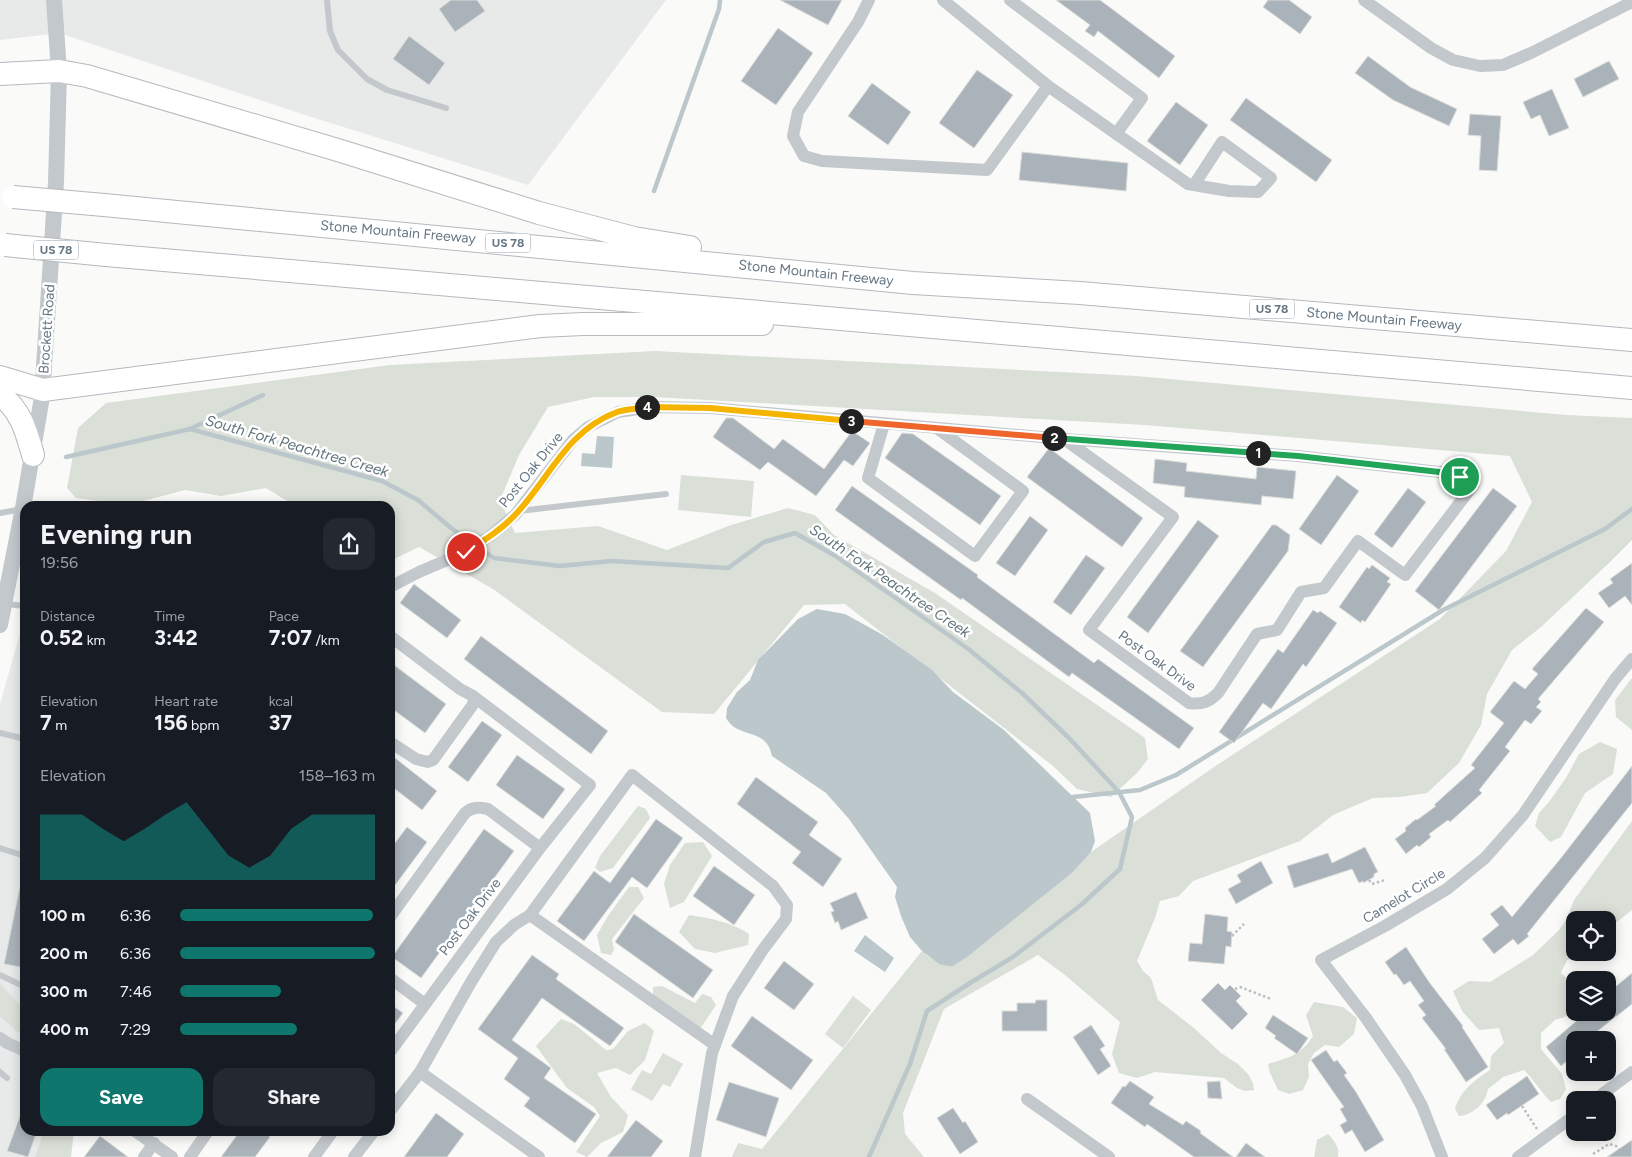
<!DOCTYPE html>
<html lang="en">
<head>
<meta charset="utf-8">
<style>
  body { margin:0; font-family:Figtree,sans-serif; background:#242831; color:#f1f3f6; height:100vh; display:flex; flex-direction:column; font-size:19px; white-space:nowrap }
  * { box-sizing:border-box; margin:0 }
  p { font-size:16px; color:#9ea1a6 }
  .icon { flex:none; width:28px; height:28px; fill:none; stroke:currentColor; stroke-width:2; stroke-linecap:round; stroke-linejoin:round }
  .map { position:relative; flex:1; overflow:hidden }
  .drawer { position:absolute; left:20px; top:501px; width:375px; height:635px; display:flex; flex-direction:column; background:#171b24; border-radius:15px; box-shadow:0 2px 12px #0003 }
  .drawer>* { flex:none }
  .buttons { position:absolute; left:1566px; top:911px; display:grid; gap:10px }
  .buttons a { display:grid; place-items:center; width:50px; height:50px; border-radius:10px; background:#171b24; box-shadow:0 2px 12px #0003; font-size:25px }
  .pin { position:absolute; display:grid; place-items:center; width:42px; height:42px; color:#fff; margin:-21px; border:2px solid #fff; border-radius:50%; box-shadow:0 1px 5px #0007 }
  .km { position:absolute; width:25px; height:25px; margin:-12px; border-radius:50%; background:#222; color:#fff; font-size:14px; line-height:25px; text-align:center }
  .round { display:grid; place-items:center; flex:none; width:52px; height:52px; border-radius:15px; background:#242831 }
  .summary { display:flex; align-items:center; justify-content:space-between; height:85px; padding:0 20px }
  h1 { font-size:28px; font-weight:700; line-height:38px }
  .metrics { display:grid; grid-template-columns:repeat(3,1fr); gap:8px; height:85px; padding:5px 20px }
  .metrics div { display:grid; align-content:center }
  .metrics b { font-size:21px; font-weight:700 }
  .metrics small { font-size:14px; font-weight:400 }
  .metrics p { font-size:14px }
  .chart { height:140px; padding:10px 20px }
  .chart p { display:flex; justify-content:space-between }
  .chart svg { width:100%; height:90px; margin-top:5px; fill:#0f766e; opacity:.7 }
  .cta { display:flex; gap:10px; margin-top:auto; padding:10px 20px }
  .cta a { flex:1; height:58px; border-radius:15px; background:#0f766e; color:#fff; font-size:20px; font-weight:700; line-height:58px; text-align:center }
  .cta a+a { background:#242831; color:#f1f3f6 }
  ul { padding:0 20px; list-style:none; font-size:16px }
  li { display:grid; grid-template-columns:80px 60px 1fr; align-items:center; height:38px }
  li i { height:12px; border-radius:6px; background:#0f766e }
  .map>svg:first-child { display:block }
</style>
</head>
<body>
<div class="map">
<svg width="1632" height="1157" viewBox="0 0 1632 1157">
  <rect width="100%" height="100%" fill="#fafaf8"/>
  <g fill="#e8e9e9">
    <polygon points="0,0 666,0 528,185 302,114 59,33 0,40"/>
    <polygon points="25,616 25,1131 64,1131 53,1157 0,1157 0,704"/>
  </g>
  <g fill="#dadfd7">
    <path d="M 655,351 L 1136,376 L 1566,415 L 1632,418 L 1632,540 L 1610,562 L 1541,627 L 1512,650 L 1487,694 L 1481,725 L 1459,763 L 1427,793 L 1400,797 L 1373,798 L 1333,815 L 1300,841 L 1193,881 L 1179,896 L 1160,901 L 1155,918 L 1137,961 L 1143,971 L 1151,978 L 1158,1000 L 1194,1028 L 1221,1053 L 1238,1064 L 1248,1074 L 1253,1083 L 1254,1090 L 1245,1091 L 1237,1088 L 1224,1078 L 1155,1072 L 1137,1078 L 1119,1073 L 1112,1054 L 1120,1022 L 1065,975 L 1038,955 L 944,1009 L 903,1113 L 905,1134 L 924,1157 L 732,1157 L 738,1143 L 762,1149 L 922,951 C 933,960 944,970 958,963 L 1073,872 L 1091,852 L 1217,765 L 1440,619 L 1506,551 L 1532,502 L 1510,456 L 1145,425 L 655,397 L 594,397 L 548,407 L 519,455 L 500,500 L 515,533 L 598,526 L 667,550 L 731,525 L 788,508 L 815,515 L 834,535 L 935,593 L 1145,738 L 1148,759 L 1137,773 L 1111,797 L 1077,789 L 1053,766 L 845,604 L 804,605 L 714,714 L 662,712 L 493,589 L 419,547 L 390,561 L 390,506 L 295,506 L 266,488 L 221,496 L 185,490 L 128,505 L 76,498 L 67,488 L 78,428 L 106,403 L 390,365 Z"/>
    <polygon points="681,475 754,481 751,517 678,510"/>
    <polygon points="1632,678 1632,730 1616,717 1615,700"/>
    <polygon points="1600,742 1617,749 1613,774 1585,793 1561,837 1550,842 1535,826 1539,813 1549,802 1566,778 1579,754"/>
    <polygon points="638,806 646,809 650,818 613,868 600,872 595,868 600,856"/>
    <path d="M 1632,821 L 1632,910 L 1608,929 L 1608,920 L 1575,920 L 1575,952 L 1591,953 L 1567,960 L 1561,973 L 1575,986 L 1575,1001 L 1567,1016 L 1555,1020 L 1541,1033 L 1541,1049 L 1562,1074 L 1566,1089 L 1560,1099 L 1551,1102 C 1541,1092 1534,1080 1524,1070 L 1503,1077 L 1488,1089 C 1486,1103 1473,1115 1459,1116 L 1455,1109 C 1459,1092 1476,1079 1490,1070 L 1491,1056 L 1504,1043 L 1499,1028 L 1479,1030 L 1462,1011 L 1453,991 L 1469,981 L 1490,982 L 1533,955 L 1559,930 L 1566,920 L 1574,900 Z"/>
    <polygon points="703,842 712,856 684,902 670,908 664,884 670,865 685,843"/>
    <polygon points="629,887 638,887 644,898 612,939 614,950 611,955 601,953 597,935 608,916"/>
    <path d="M 689,915 C 710,918 731,922 749,934 L 748,945 L 715,953 L 695,949 L 679,932 Z"/>
    <polygon points="0,984 20,1005 25,1002 25,1032 18,1032 0,1016"/>
    <polygon points="662,986 695,1003 702,994 711,997 716,1005 700,1029 653,995 653,987"/>
    <polygon points="853,996 871,1010 843,1048 825,1034"/>
    <path d="M 1314,1002 L 1343,1007 L 1357,1018 L 1354,1034 L 1339,1047 L 1325,1045 L 1314,1053 L 1308,1064 L 1309,1077 L 1303,1090 L 1289,1094 L 1278,1090 L 1270,1073 L 1268,1064 C 1290,1057 1300,1056 1313,1036 L 1306,1015 Z"/>
    <polygon points="561,1019 574,1024 606,1050 613,1049 628,1031 645,1023 654,1031 645,1060 630,1075 616,1068 597,1073 611,1097 628,1115 623,1132 601,1143 587,1157 576,1152 600,1116 594,1107 567,1088 536,1046"/>
    <polygon points="663,1053 683,1064 670,1087 663,1084 652,1101 631,1089 642,1070 651,1074"/>
    <polygon points="44,1131 74,1131 71,1157 35,1157"/>
    <path d="M 1328,1134 C 1334,1140 1340,1148 1338,1157 L 1314,1157 L 1317,1140 Z"/>
  </g>
  <g fill="#bbc7cb">
    <polygon points="597,436 614,437 612,468 581,466 582,453 595,454"/>
    <path d="M 817,609 L 845,614 L 883,635 L 932,670 L 953,692 L 1004,730 L 1090,813 L 1095,841 L 1091,852 L 1073,872 L 967,957 L 953,966 L 948,966 L 939,964 L 922,951 L 910,937 L 901,916 L 895,897 L 897,887 L 849,819 L 826,793 L 772,756 C 767,732 750,737 734,727 C 731,725 728,721 726,718 L 727,708 L 737,692 L 750,680 L 758,660 L 798,619 Z"/>
    <polygon points="865,935 894,958 885,972 854,951"/>
  </g>
  <g fill="none" stroke-linecap="round" stroke-linejoin="round">
    <g stroke="#bbc7cb" stroke-width="4.5">
      <polyline points="654,191 719,9 720,0"/>
      <polyline points="190,429 263,395"/>
      <polyline points="66,457 190,429 382,481 418,500 451,528 494,558 560,566 612,561 728,568 764,542 795,533 834,555 967,648 1022,693 1069,738 1119,792 1132,817 1120,869 1081,905 1013,957 970,983 927,1011 910,1064 869,1157"/>
      <polyline points="1073,797 1140,790 1176,775 1443,610 1605,529 1632,509"/>
    </g>
  </g>
  <g fill="#aab3b9" stroke="#dcdcda">
    <polygon points="451,0 477,0 485,11 455,32 439,9"/>
    <polygon points="780,0 842,0 828,25"/>
    <polygon points="1056,0 1100,0 1175,56 1159,78 1098,31 1094,37 1085,31 1090,25"/>
    <polygon points="1268,0 1289,0 1312,17 1300,34 1263,7"/>
    <polygon points="778,28 813,53 776,105 741,81"/>
    <polygon points="409,36 445,63 429,85 393,59"/>
    <polygon points="1368,56 1410,87 1457,109 1449,126 1393,100 1355,73"/>
    <polygon points="1609,61 1619,79 1583,97 1574,79"/>
    <polygon points="977,70 1013,95 974,148 939,123"/>
    <polygon points="872,83 911,112 888,145 848,116"/>
    <polygon points="1552,89 1569,128 1549,136 1540,115 1531,119 1523,102"/>
    <polygon points="1246,98 1332,160 1316,182 1230,120"/>
    <polygon points="1176,102 1208,125 1180,165 1147,141"/>
    <polygon points="1470,114 1501,116 1497,171 1479,170 1481,136 1468,135"/>
    <polygon points="1022,152 1128,163 1126,191 1019,180"/>
    <polygon points="726,418 733,418 774,449 783,439 824,469 852,431 870,443 853,466 844,460 816,496 768,462 760,470 713,437"/>
    <polygon points="902,433 913,434 1001,496 980,525 885,458"/>
    <polygon points="1049,448 1143,518 1122,547 1027,477"/>
    <polygon points="1155,459 1187,463 1186,471 1256,479 1257,467 1296,471 1293,499 1262,496 1261,505 1184,497 1185,487 1153,483"/>
    <polygon points="1337,475 1359,491 1321,545 1299,529"/>
    <polygon points="852,486 978,575 977,577 1094,663 1098,659 1194,728 1179,749 1072,673 1069,677 962,598 961,600 835,510"/>
    <polygon points="1408,488 1426,502 1392,548 1374,534"/>
    <polygon points="1493,488 1517,506 1439,610 1415,591"/>
    <polygon points="1030,516 1048,530 1015,576 996,563"/>
    <polygon points="1198,520 1219,536 1148,633 1127,617"/>
    <polygon points="1272,525 1276,525 1290,535 1288,551 1203,667 1180,651"/>
    <polygon points="1086,555 1105,568 1071,615 1053,602"/>
    <polygon points="1632,563 1632,605 1625,596 1609,608 1598,593 1613,583 1610,579"/>
    <polygon points="1372,565 1390,578 1387,582 1391,584 1365,622 1362,620 1361,623 1339,607 1367,567 1369,569"/>
    <polygon points="414,584 461,620 447,638 400,603"/>
    <polygon points="1586,608 1604,622 1538,699 1541,702 1536,707 1542,711 1531,724 1525,720 1505,747 1510,751 1479,790 1482,793 1450,822 1448,820 1429,834 1431,837 1419,847 1417,845 1406,854 1395,839 1406,831 1405,828 1416,819 1417,820 1436,806 1434,805 1475,768 1471,765 1504,723 1490,712 1514,681 1525,689 1538,674 1532,669"/>
    <polygon points="1313,610 1318,613 1320,611 1337,623 1306,667 1303,664 1271,709 1263,703 1234,743 1219,732 1278,649 1283,653"/>
    <polygon points="481,636 608,731 591,754 464,659"/>
    <polygon points="390,662 446,704 425,733 390,707"/>
    <polygon points="482,721 502,735 468,782 448,767"/>
    <polygon points="390,754 437,791 422,810 390,785"/>
    <polygon points="517,755 565,789 543,819 496,785"/>
    <polygon points="1632,766 1632,803 1527,934 1529,936 1518,945 1513,939 1494,954 1482,939 1499,925 1490,914 1502,905 1512,917 1561,858"/>
    <polygon points="756,777 818,822 809,835 842,859 823,887 792,863 801,852 737,804"/>
    <polygon points="656,819 683,838 647,888 632,877 584,941 557,921 594,871 610,883"/>
    <polygon points="407,827 427,842 390,892 390,850"/>
    <polygon points="484,829 514,851 421,978 392,957"/>
    <polygon points="1365,847 1378,872 1374,874 1374,877 1363,883 1363,881 1359,883 1352,869 1294,888 1287,866 1328,853 1332,863"/>
    <polygon points="1261,861 1273,883 1236,904 1228,889 1241,882 1237,875"/>
    <polygon points="714,866 755,895 734,925 693,896"/>
    <polygon points="20,886 25,887 25,968 4,964"/>
    <polygon points="856,892 868,918 841,930 838,921 835,923 831,912 834,911 830,903"/>
    <polygon points="634,914 713,970 693,998 615,942"/>
    <polygon points="1205,914 1228,917 1227,931 1232,932 1231,947 1226,946 1224,964 1188,961 1190,943 1202,944"/>
    <polygon points="1406,947 1429,982 1463,1026 1462,1027 1488,1067 1466,1082 1444,1049 1446,1049 1422,1018 1426,1015 1418,1005 1424,1001 1410,981 1404,985 1396,974 1394,975 1385,962"/>
    <polygon points="532,955 559,974 556,979 624,1028 610,1046 542,998 512,1040 551,1068 544,1078 596,1114 575,1143 524,1106 530,1098 504,1079 518,1058 478,1029"/>
    <polygon points="784,961 814,984 794,1010 764,988"/>
    <polygon points="1632,973 1632,1004 1586,1040 1575,1040 1575,1054 1561,1066 1546,1047 1587,1012 1608,1012 1608,993"/>
    <polygon points="1218,983 1225,990 1230,985 1241,996 1236,1001 1248,1014 1232,1030 1201,1000"/>
    <polygon points="1036,1000 1047,1000 1047,1031 1002,1031 1002,1011 1017,1011 1017,1003 1035,1003"/>
    <polygon points="390,1004 403,1013 390,1030"/>
    <polygon points="1273,1015 1308,1038 1297,1054 1274,1038 1276,1036 1265,1028"/>
    <polygon points="752,1016 813,1060 791,1090 731,1046"/>
    <polygon points="1091,1025 1105,1046 1100,1049 1111,1066 1098,1075 1073,1037"/>
    <polygon points="1326,1050 1334,1062 1337,1060 1347,1073 1344,1075 1356,1092 1384,1140 1365,1152 1352,1130 1345,1134 1340,1125 1347,1121 1340,1109 1344,1107 1311,1060"/>
    <polygon points="1527,1076 1539,1094 1508,1115 1507,1113 1497,1120 1486,1105"/>
    <polygon points="1130,1081 1154,1097 1149,1104 1183,1125 1186,1121 1201,1131 1200,1133 1233,1157 1194,1157 1147,1124 1145,1127 1111,1103 1123,1086 1125,1087"/>
    <polygon points="1220,1081 1222,1099 1208,1098 1207,1082"/>
    <polygon points="729,1082 779,1098 766,1137 716,1120"/>
    <polygon points="24,1105 25,1131 37,1131 28,1157 7,1151"/>
    <polygon points="953,1108 963,1123 965,1121 978,1142 960,1154 937,1118"/>
    <polygon points="436,1113 464,1134 447,1157 404,1157"/>
    <polygon points="636,1120 663,1141 651,1157 607,1157"/>
    <polygon points="240,1131 262,1131 270,1137 255,1157 221,1157"/>
    <polygon points="100,1136 128,1157 84,1157"/>
    <polygon points="1632,1140 1632,1157 1607,1157"/>
    <polygon points="1246,1143 1265,1157 1236,1157"/>
  </g>
  <g fill="none" stroke-linecap="round" stroke-linejoin="round">
    <defs>
      <g id="motorway">
        <polyline points="0,74 59,71 87,76 341,151 539,213 634,238 690,247"/>
        <polyline points="104,205 913,283 1080,293 1632,340"/>
        <polyline points="106,255 1632,388"/>
        <polyline points="0,377 43,390 540,326 583,324 762,324"/>
        <path d="M 0,394 C 21,411 26,430 33,455"/>
      </g>
    </defs>
    <use href="#motorway" stroke="#b4b9bd" stroke-width="24"/>
    <g stroke="#bbbfc2" stroke-width="2.5" stroke-dasharray="2.5 2.5" stroke-linecap="butt">
      <polyline points="1369,880 1372,884 1385,880"/>
      <polyline points="1232,936 1244,924"/>
      <polyline points="1235,989 1240,987 1271,999"/>
      <polyline points="1522,1106 1537,1129"/>
      <polyline points="1593,1154 1609,1144 1616,1146 1619,1149"/>
    </g>
    <g stroke="#c3c8cc" stroke-width="6">
      <polyline points="327,0 330,31 338,50 367,79 387,90 446,108"/>
      <polyline points="519,511 666,494"/>
      <polyline points="0,513 22,509"/>
      <polyline points="6,604 25,606"/>
      <polyline points="0,733 25,739"/>
      <polyline points="0,848 25,856"/>
      <polyline points="0,975 25,987"/>
      <polyline points="0,1072 7,1078"/>
    </g>
    <g stroke="#c3c8cc" stroke-width="12">
      <polyline points="869,0 858,22 798,112 793,136 804,156 822,161 987,170 1048,86"/>
      <polyline points="943,0 1048,86 1188,184 1229,191 1258,192 1271,178 1222,142 1194,185"/>
      <polyline points="1010,0 1142,98 1116,134"/>
      <polyline points="1364,0 1431,48 1453,60 1480,66 1503,65 1531,53 1632,2"/>
      <polyline points="884,424 868,478 975,556 1023,491 938,429"/>
      <path d="M 390,587 L 419,572 L 466,552 L 490,536 L 515,515 L 573,440 L 588,427 L 618,412 L 652,407 L 710,408 L 1064,439 L 1298,456 L 1448,473 L 1460,477 L 1474,484 L 1405,575 L 1358,541 L 1324,588 L 1301,592 L 1277,630 L 1257,634 L 1218,693 C 1209,702 1202,705 1189,703 L 1089,630 L 1173,517 L 1064,439"/>
      <polyline points="390,636 460,689 473,696 474,703 433,760 428,762 416,759 390,742"/>
      <polyline points="530,915 715,1045"/>
      <path d="M 390,917 L 465,813 C 472,807 478,807 488,809 L 540,848"/>
      <polyline points="390,978 425,1004"/>
      <polyline points="0,1038 7,1043 25,1051"/>
      <polyline points="390,1052 540,848 590,785 473,696"/>
      <polyline points="420,1072 539,1157"/>
      <polyline points="1027,1099 1109,1157"/>
      <polyline points="1594,1100 1632,1072"/>
      <polyline points="390,1111 420,1072 471,982 496,942 514,925 530,915 632,775 773,886 787,905 786,919 762,951 733,996 715,1045 712,1053 695,1157"/>
      <polyline points="135,1131 172,1157"/>
      <polyline points="144,1157 154,1143"/>
      <polyline points="190,1157 208,1131"/>
      <polyline points="314,1157 333,1131"/>
      <polyline points="354,1157 374,1131"/>
      <polyline points="1442,1157 1422,1106 1405,1075 1366,1018 1321,960 1385,926 1447,889 1485,858 1523,815 1615,679 1632,659"/>
      <polyline points="1518,1157 1575,1115"/>
    </g>
    <polyline stroke="#c3c8cc" stroke-width="16" points="0,625 23,508 42,397 56,182 59,71 54,0"/>
    <use href="#motorway" stroke="#fff" stroke-width="22"/>
    <defs>
      <g id="motorway-bridge">
        <polyline points="13,197 104,205"/>
        <polyline points="5,245 106,255"/>
      </g>
    </defs>
    <use href="#motorway-bridge" stroke="#b4b9bd" stroke-width="24" stroke-linecap="butt"/>
    <use href="#motorway-bridge" stroke="#fff" stroke-width="22"/>
  </g>
  <g fill="none" stroke-linecap="round" stroke-linejoin="round">
    <defs>
      <polyline id="split-1" points="1258,453 1298,456 1448,473 1460,477"/>
      <polyline id="split-2" points="1054,438 1258,453"/>
      <polyline id="split-3" points="851,421 1054,438"/>
      <polyline id="split-4" points="647,407 710,408 851,421"/>
      <path id="split-5" d="M 466,552 C 483,541 501,530 515,515 C 550,478 566,431 617,412 C 626,409 638,409 647,407"/>
    </defs>
    <use href="#split-1" stroke="#fff" stroke-width="10"/>
    <use href="#split-2" stroke="#fff" stroke-width="10"/>
    <use href="#split-3" stroke="#fff" stroke-width="10"/>
    <use href="#split-4" stroke="#fff" stroke-width="10"/>
    <use href="#split-5" stroke="#fff" stroke-width="10"/>
    <use href="#split-1" stroke="#22a559" stroke-width="6"/>
    <use href="#split-2" stroke="#22a559" stroke-width="6"/>
    <use href="#split-3" stroke="#f0652b" stroke-width="6"/>
    <use href="#split-4" stroke="#f5b400" stroke-width="6"/>
    <use href="#split-5" stroke="#f5b400" stroke-width="6"/>
  </g>
  <g text-anchor="middle" dominant-baseline="central" stroke-width="5" stroke-linejoin="round" paint-order="stroke">
    <g fill="#fff" stroke="#939fa8" stroke-width="1">
      <rect x="485.5" y="233.5" width="45" height="19" rx="4"/>
      <rect x="33.5" y="240.5" width="45" height="19" rx="4"/>
      <rect x="1249.5" y="299.5" width="45" height="19" rx="4"/>
    </g>
    <g font-size="12" font-weight="bold" fill="#657683">
      <text x="508" y="243">US 78</text>
      <text x="56" y="250">US 78</text>
      <text x="1272" y="309">US 78</text>
    </g>
    <g font-size="14" fill="#657683" stroke="#fff">
      <text transform="translate(398 232) rotate(5)">Stone Mountain Freeway</text>
      <text transform="translate(816 273) rotate(6)">Stone Mountain Freeway</text>
      <text transform="translate(1384 319) rotate(5)">Stone Mountain Freeway</text>
      <text transform="translate(47 329) rotate(-86)">Brockett Road</text>
      <text transform="translate(531 470) rotate(-51)">Post Oak Drive</text>
      <text transform="translate(1157 661) rotate(36)">Post Oak Drive</text>
      <text transform="translate(1404 896) rotate(-31)">Camelot Circle</text>
      <text transform="translate(470 917) rotate(-53)">Post Oak Drive</text>
    </g>
    <g font-size="15" font-style="italic" fill="#60757c" stroke="#fff">
      <text transform="translate(297 446) rotate(16)">South Fork Peachtree Creek</text>
      <text transform="translate(890 581) rotate(34)">South Fork Peachtree Creek</text>
    </g>
  </g>
</svg>
<div class="buttons">
<a><svg class="icon" aria-label="locate" viewBox="0 0 24 24"><circle cx="12" cy="12" r="6"/><path d="M12 2v4M12 18v4M2 12h4M18 12h4"/></svg></a>
<a><svg class="icon" aria-label="layers" viewBox="0 0 24 24"><path d="M12 4l9 5-9 5-9-5zM3 14l9 5 9-5"/></svg></a>
<a>+</a>
<a>−</a>
</div>
<div class="pin" style="left:1460px;top:477px;background:#1e9e55"><svg class="icon" aria-label="arrive" viewBox="0 0 24 24"><path d="M6 21V4h12l-3 4 3 4H6"/></svg></div>
<div class="pin" style="left:466px;top:552px;background:#d93025"><svg class="icon" aria-label="check" viewBox="0 0 24 24"><path d="M5 12l5 5 9-10"/></svg></div>
<b class="km" style="left:1258px;top:453px">1</b>
<b class="km" style="left:1054px;top:438px">2</b>
<b class="km" style="left:851px;top:421px">3</b>
<b class="km" style="left:647px;top:407px">4</b>
<section class="drawer">
<div class="summary"><div><h1>Evening run</h1><p>19:56</p></div><a class="round"><svg class="icon" aria-label="share" viewBox="0 0 24 24"><path d="M12 15V3M7 8l5-5 5 5M5 13v7h14v-7"/></svg></a></div>
<div class="metrics">
<div><p>Distance</p><b>0.52<small> km</small></b></div>
<div><p>Time</p><b>3:42</b></div>
<div><p>Pace</p><b>7:07<small> /km</small></b></div>
</div>
<div class="metrics">
<div><p>Elevation</p><b>7<small> m</small></b></div>
<div><p>Heart rate</p><b>156<small> bpm</small></b></div>
<div><p>kcal</p><b>37</b></div>
</div>
<div class="chart"><p><span>Elevation</span>158–163 m</p>
<svg viewBox="0 0 160 44" preserveAspectRatio="none"><path d="M0 44V12L10 12L20 12L30 19L40 25L50 19L60 12L70 6L80 19L90 32L100 38L110 32L120 19L130 12L140 12L150 12L160 12V44z"/></svg>
</div>
<ul>
<li><b>100 m</b>6:36<i style="width:99%"></i></li>
<li><b>200 m</b>6:36<i style="width:100%"></i></li>
<li><b>300 m</b>7:46<i style="width:52%"></i></li>
<li><b>400 m</b>7:29<i style="width:60%"></i></li>
</ul>
<div class="cta"><a>Save</a><a>Share</a></div>
</section>
</div>
</body>
</html>
